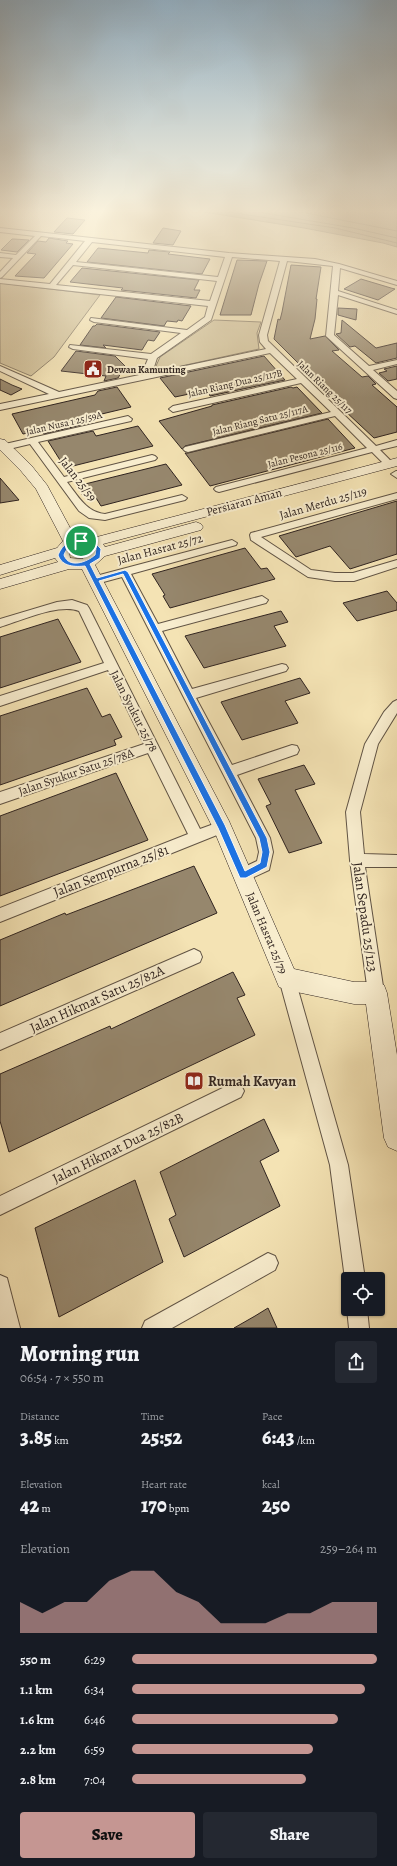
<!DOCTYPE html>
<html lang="en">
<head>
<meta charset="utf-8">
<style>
  body { margin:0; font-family:Alegreya,serif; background:#242831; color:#f1f3f6; height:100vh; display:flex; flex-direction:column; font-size:15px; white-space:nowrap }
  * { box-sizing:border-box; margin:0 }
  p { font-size:13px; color:#9ea1a6 }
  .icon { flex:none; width:22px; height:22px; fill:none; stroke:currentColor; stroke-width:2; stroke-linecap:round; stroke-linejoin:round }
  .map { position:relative; height:1328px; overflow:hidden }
  .details { display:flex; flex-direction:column; background:#171b24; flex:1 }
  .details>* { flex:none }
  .fabs { position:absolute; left:341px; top:1272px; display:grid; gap:8px }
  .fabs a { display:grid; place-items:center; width:44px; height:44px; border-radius:4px; background:#171b24; box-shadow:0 1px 3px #0004; font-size:20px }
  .pin { position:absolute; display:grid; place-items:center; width:34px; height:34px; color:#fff; margin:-17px; border:2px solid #fff; border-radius:50%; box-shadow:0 1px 4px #0007 }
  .round { display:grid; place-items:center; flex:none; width:42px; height:42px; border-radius:4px; background:#242831 }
  .headline { display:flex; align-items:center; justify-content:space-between; height:68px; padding:0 20px }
  h1 { font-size:22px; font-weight:800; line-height:30px }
  .stats { display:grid; grid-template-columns:repeat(3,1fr); gap:6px; height:68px; padding:4px 20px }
  .stats div { display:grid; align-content:center }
  .stats b { font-size:20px; font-weight:800 }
  .stats small { font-size:11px; font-weight:400 }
  .stats p { font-size:11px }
  .chart { height:112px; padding:8px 20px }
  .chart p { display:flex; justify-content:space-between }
  .chart svg { width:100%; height:72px; margin-top:4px; fill:#c59692; opacity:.7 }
  .primary-button { display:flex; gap:8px; margin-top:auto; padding:8px 20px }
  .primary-button a { flex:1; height:46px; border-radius:4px; background:#c59692; color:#111; font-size:16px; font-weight:800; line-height:46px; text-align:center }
  .primary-button a+a { background:#242831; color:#f1f3f6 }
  ul { padding:0 20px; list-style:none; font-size:13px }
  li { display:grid; grid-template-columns:64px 48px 1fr; align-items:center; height:30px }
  li i { height:10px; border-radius:5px; background:#c59692 }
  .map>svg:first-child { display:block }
</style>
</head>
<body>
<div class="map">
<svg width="397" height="1328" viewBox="0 0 397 1328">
  <rect width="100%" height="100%" fill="#f4e3b4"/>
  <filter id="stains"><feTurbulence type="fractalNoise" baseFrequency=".005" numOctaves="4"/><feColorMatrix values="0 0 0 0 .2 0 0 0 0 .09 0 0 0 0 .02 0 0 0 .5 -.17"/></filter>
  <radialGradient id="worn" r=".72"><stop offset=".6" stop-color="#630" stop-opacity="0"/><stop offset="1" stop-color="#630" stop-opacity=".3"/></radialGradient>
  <g fill="#d3c39b" stroke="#82745e">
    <polygon points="0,283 100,295 54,357 31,376 0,363"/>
    <polygon points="214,320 261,322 257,333 259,349 163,370 156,366 160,357"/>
  </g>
  <polygon fill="#b1a282" stroke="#7d705b" points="204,212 397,212 397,247 383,243 304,228"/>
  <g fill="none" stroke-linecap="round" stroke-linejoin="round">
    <g stroke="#706351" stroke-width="1">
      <polyline points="228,212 335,228 397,243"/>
      <polyline points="258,212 353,228 397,238"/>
      <polyline points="301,212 397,231"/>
    </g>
  </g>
  <g fill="#96876d" stroke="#302420">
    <polygon points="67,218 85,220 73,234 54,232"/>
    <polygon points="163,228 181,231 173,245 153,243"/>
    <polygon points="49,238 68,241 66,243 73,244 44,278 15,276 36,254 27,253 38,241 46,242"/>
    <polygon points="12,239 14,239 29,240 17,252 1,250"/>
    <polygon points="98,248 148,253 149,250 170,252 168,254 210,259 202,274 87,262"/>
    <polygon points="237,260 267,261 259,284 251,315 220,315"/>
    <polygon points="291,265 321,267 316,299 317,299 315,319 310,339 325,336 339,350 332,351 362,377 368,376 376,384 372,385 397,407 397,432 374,438 315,383 312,379 314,379 274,339 278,319 280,320 282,312"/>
    <polygon points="82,268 199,280 194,290 200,290 196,298 121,290 123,288 70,282"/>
    <polygon points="361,279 391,288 395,289 378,300 344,289"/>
    <polygon points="116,297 191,306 182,321 178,320 177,322 167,321 164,326 101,318"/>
    <polygon points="338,308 357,309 356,320 338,315"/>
    <polygon points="342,320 376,348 397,343 397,358 376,363 355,346 350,347 336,334 341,333"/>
    <polygon points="97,324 160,332 154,341 148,340 142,350 103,345 106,348 80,345 93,326 95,326"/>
    <polygon points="76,351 115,356 125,366 118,378 104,381 106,376 61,371"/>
    <polygon points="264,356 285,380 210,396 208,390 175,397 160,378"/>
    <polygon points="397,366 397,379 388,381 379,373 387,371 384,369"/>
    <polygon points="0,379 12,385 22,389 11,395 0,390"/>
    <polygon points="117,387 131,407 85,418 89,423 44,434 42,430 23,434 12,414 95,395 98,391"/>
    <polygon points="291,387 293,388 297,387 322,413 185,446 182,449 159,421 212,406 212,405"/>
    <polygon points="328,419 355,448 210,486 185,453 188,453"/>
    <polygon points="138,426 153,446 65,468 48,441 93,431 96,436"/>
    <polygon points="166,464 182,485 101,506 93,493 83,496 77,486"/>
    <polygon points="0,478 19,500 0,503"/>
    <polygon points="397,501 397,554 350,569 330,546 296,557 279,536"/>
    <polygon points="245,548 261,569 267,568 275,579 170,608 163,596 165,595 152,574"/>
    <polygon points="387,591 397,603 397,610 357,621 343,603"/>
    <polygon points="281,611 288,622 274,626 286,646 204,668 185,636"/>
    <polygon points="58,619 81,662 0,688 0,637"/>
    <polygon points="300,678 310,693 285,701 298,723 242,740 221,702"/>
    <polygon points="87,688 102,717 110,714 122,737 114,740 116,745 0,785 0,716"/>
    <polygon points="304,765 315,784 295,790 322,843 289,853 266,806 271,804 258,779"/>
    <polygon points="116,773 148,840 0,896 0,816"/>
    <polygon points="194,866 217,913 0,1006 0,940 65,913 66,915"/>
    <polygon points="233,972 245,995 237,998 255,1035 9,1152 0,1121 0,1074 110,1026 111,1029"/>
    <polygon points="264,1119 279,1151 260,1161 280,1206 184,1257 169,1219 176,1215 160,1172"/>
    <polygon points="135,1180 163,1262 59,1317 35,1228"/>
    <polygon points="268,1308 277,1328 234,1328 255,1316"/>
  </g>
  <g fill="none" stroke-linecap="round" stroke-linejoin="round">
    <defs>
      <g id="street">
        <path d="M 0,228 L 229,253 L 315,259 L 339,264 L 397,281 L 397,285 L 340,268 L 338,291 L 397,310 L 397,314 L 338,295 L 334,335 L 369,366 L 397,360 L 397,364 L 373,370 L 397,391 L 397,399 L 394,398 L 326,336 L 333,266 L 287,261 L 267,335 L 268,341 L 376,446 L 397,440 L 397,446 L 380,450 L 394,464 L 392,466 L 386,466 L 372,452 L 219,492 L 216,491 L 214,489 L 216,487 L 367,448 L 335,416 L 188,452 L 185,451 L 183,449 L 185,447 L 331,412 L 301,383 L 173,412 L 169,409 L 173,406 L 297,379 L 270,353 L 0,410 L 0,404 L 49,394 L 0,371 L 0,366 L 59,392 L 144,374 L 143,371 L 148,359 L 73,349 L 69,347 L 70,345 L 151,354 L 181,333 L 94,322 L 90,320 L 91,318 L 187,330 L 205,317 L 208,306 L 0,283 L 0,279 L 50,284 L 85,241 L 41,236 L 2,277 L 0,278 L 0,272 L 13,258 L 0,257 L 0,253 L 16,255 L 35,236 L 0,232 ZM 92,242 L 225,257 L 218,277 L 76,262 ZM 232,257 L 280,261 L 259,335 L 260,342 L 266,349 L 152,373 L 157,358 L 211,320 ZM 73,265 L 217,281 L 210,301 L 56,285 Z"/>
        <path d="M 128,416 L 132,419 L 131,421 L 38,442 L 64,477 L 152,455 L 155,456 L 157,458 L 155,460 L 67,482 C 78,496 86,512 105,514 L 182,495 L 187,498 L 185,500 L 105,520 L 89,518 L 79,511 L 30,444 L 5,450 L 0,447 L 5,444 Z"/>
        <polygon points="396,471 397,471 397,478 391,474"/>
        <polygon points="397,493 397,499 261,537 311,570 335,573 353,573 397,560 397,567 354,581 335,581 308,577 251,540 250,535 251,533"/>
        <polygon points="232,540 237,543 236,545 131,574 158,624 262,596 268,600 266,603 162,631 192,689 282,664 286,665 288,668 286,671 196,698 232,765 292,745 297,746 299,750 297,754 237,775 270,838 273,852 269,870 243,882 238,880 236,875 238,870 257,861 259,852 256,838 122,577 96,584 91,580 92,577"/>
        <path d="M 72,600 L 87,605 L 89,608 L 200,829 L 222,821 L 227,823 L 229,827 L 227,831 L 0,922 L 0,908 L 188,834 L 148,753 L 0,804 L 0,792 L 144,744 L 108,670 L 0,706 L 0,696 L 104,663 L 79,611 C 59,603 20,621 0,627 L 0,619 L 57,602 Z"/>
        <polygon points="397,700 397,713 378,744 360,812 364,854 397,855 397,867 365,867 384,993 382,999 376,1001 370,999 368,993 350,860 346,812 365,744 384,712 393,702"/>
        <polygon points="194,949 200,952 202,957 200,962 0,1050 0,1033"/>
        <polygon points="287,971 293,973 295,979 348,1165 365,1279 348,1279 348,1286 345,1279 330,1165 279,979 281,973"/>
        <polygon points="235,1082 241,1085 244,1091 241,1097 0,1215 0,1196"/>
        <polygon points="268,1253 275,1256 278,1263 275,1270 172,1328 142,1328 145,1321"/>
        <polygon points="0,1275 7,1278 20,1328 0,1328"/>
        <polygon points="348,1306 348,1309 367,1309 369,1328 349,1328 347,1309"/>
      </g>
      <path id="secondary" d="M 0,439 L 5,440 L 31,465 L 47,485 L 75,537 L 87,536 L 93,538 L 397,458 L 397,466 L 103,544 L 105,547 L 196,522 L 201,524 L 203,527 L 201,530 L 105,556 L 95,565 L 229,821 L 294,969 L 354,982 L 376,982 L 384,985 L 387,993 L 397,1055 L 397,1151 L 388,1147 L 384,1138 L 366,1004 L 354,1004 L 287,990 L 279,987 L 213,828 L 82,569 L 69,569 L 0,589 L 0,579 L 58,562 L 55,558 L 0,575 L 0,565 L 57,548 L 63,541 L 36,489 L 21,471 L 0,450 ZM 83,546 L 91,548 L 91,554 L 82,559 L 70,558 L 69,551 L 77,546 Z"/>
    </defs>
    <use href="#street" stroke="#615445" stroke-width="2"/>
    <use href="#secondary" stroke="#302420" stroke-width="1"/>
    <use href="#street" fill="#f8edce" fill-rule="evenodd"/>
    <use href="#secondary" fill="#f8edce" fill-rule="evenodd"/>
  </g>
  <linearGradient id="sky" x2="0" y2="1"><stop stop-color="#92adbf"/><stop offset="0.53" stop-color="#faf2dd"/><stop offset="1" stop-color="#faf2dd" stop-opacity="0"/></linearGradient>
  <rect width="397" height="398" fill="url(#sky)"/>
  <path fill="#1a73e8" stroke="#fff" fill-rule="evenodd" d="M 81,539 L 93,541 L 101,549 L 100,558 L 90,564 L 97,578 L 125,570 L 128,572 L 267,838 L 270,852 L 267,867 L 246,878 L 240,878 L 218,828 L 85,566 C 75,567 62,567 58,555 C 63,543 70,541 81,539 ZM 81,543 L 89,544 L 96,549 L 95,555 C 87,562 69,569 64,555 C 67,546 73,544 81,543 ZM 123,574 L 259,838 L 262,852 L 260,863 L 245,871 L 225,825 L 99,581 Z"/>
  <defs>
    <symbol id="civic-square" viewBox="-11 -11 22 22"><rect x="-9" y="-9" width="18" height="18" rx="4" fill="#8f2418" stroke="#f8edce"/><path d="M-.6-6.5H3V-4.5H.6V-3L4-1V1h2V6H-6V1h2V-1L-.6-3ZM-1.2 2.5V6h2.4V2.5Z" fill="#fff"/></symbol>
    <symbol id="library-square" viewBox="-11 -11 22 22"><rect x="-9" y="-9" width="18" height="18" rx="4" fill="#8f2418" stroke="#f8edce"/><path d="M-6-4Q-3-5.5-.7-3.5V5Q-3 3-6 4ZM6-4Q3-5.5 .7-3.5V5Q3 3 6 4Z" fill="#fff"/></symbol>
  </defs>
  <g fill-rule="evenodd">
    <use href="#civic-square" x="82" y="358" width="22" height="22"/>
    <use href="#library-square" x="183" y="1070" width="22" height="22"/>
  </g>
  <g text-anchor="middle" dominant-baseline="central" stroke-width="4" stroke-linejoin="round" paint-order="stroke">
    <g font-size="10" font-weight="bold" fill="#302420" stroke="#f8edce" text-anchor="start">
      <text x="107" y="369">Dewan Kamunting</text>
    </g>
    <g font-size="10" fill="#302420" stroke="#f8edce">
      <text transform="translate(235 383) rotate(-13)">Jalan Riang Dua 25/117B</text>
      <text transform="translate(325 387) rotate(44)">Jalan Riang 25/117</text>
      <text transform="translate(260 420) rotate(-14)">Jalan Riang Satu 25/117A</text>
      <text transform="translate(64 423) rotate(-13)">Jalan Nusa 1 25/59A</text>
      <text transform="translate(305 455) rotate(-14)">Jalan Pesona 25/116</text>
    </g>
    <g font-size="12" fill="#302420" stroke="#f8edce">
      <text transform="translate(78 479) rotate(52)">Jalan 25/59</text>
      <text transform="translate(244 502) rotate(-15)">Persiaran Aman</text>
      <text transform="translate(323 503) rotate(-16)">Jalan Merdu 25/119</text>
      <text transform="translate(160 549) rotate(-15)">Jalan Hasrat 25/72</text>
      <text transform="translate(134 711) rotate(63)">Jalan Syukur 25/78</text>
      <text transform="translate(76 772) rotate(-19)">Jalan Syukur Satu 25/78A</text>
      <text transform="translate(267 933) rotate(67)">Jalan Hasrat 25/79</text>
    </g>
    <g font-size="14" fill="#302420" stroke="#f8edce">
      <text transform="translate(111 871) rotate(-21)">Jalan Sempurna 25/81</text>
      <text transform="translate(365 917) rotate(82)">Jalan Sepadu 25/123</text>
      <text transform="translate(97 999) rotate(-24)">Jalan Hikmat Satu 25/82A</text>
      <text transform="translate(118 1148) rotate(-26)">Jalan Hikmat Dua 25/82B</text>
    </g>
    <g font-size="14" font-weight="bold" fill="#302420" stroke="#f8edce" text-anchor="start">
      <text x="208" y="1081">Rumah Kavyan</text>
    </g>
  </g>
  <rect width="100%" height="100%" filter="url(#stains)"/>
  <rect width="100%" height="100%" fill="url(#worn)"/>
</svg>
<div class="fabs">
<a><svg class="icon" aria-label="locate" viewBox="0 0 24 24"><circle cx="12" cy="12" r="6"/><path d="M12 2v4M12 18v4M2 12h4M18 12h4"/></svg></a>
</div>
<div class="pin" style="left:81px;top:541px;background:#1e9e55"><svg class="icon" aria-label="arrive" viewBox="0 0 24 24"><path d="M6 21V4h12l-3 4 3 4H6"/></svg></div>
</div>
<section class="details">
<div class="headline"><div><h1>Morning run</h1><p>06:54 · 7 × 550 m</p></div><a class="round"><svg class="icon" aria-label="share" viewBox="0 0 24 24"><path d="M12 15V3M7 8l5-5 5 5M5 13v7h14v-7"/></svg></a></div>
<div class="stats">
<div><p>Distance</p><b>3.85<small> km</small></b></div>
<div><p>Time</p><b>25:52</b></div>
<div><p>Pace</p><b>6:43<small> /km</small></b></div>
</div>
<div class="stats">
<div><p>Elevation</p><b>42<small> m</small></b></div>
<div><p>Heart rate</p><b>170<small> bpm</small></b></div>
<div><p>kcal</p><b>250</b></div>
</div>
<div class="chart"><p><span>Elevation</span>259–264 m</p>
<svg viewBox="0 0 160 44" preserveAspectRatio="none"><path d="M0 44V25L10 32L20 25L30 25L40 12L50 6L60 6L70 19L80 25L90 38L100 38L110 38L120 32L130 32L140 25L150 25L160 25V44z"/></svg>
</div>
<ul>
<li><b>550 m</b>6:29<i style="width:100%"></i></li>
<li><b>1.1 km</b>6:34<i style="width:95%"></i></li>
<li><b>1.6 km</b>6:46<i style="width:84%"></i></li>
<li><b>2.2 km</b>6:59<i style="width:74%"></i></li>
<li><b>2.8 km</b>7:04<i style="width:71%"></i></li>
</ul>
<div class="primary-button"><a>Save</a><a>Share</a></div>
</section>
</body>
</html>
